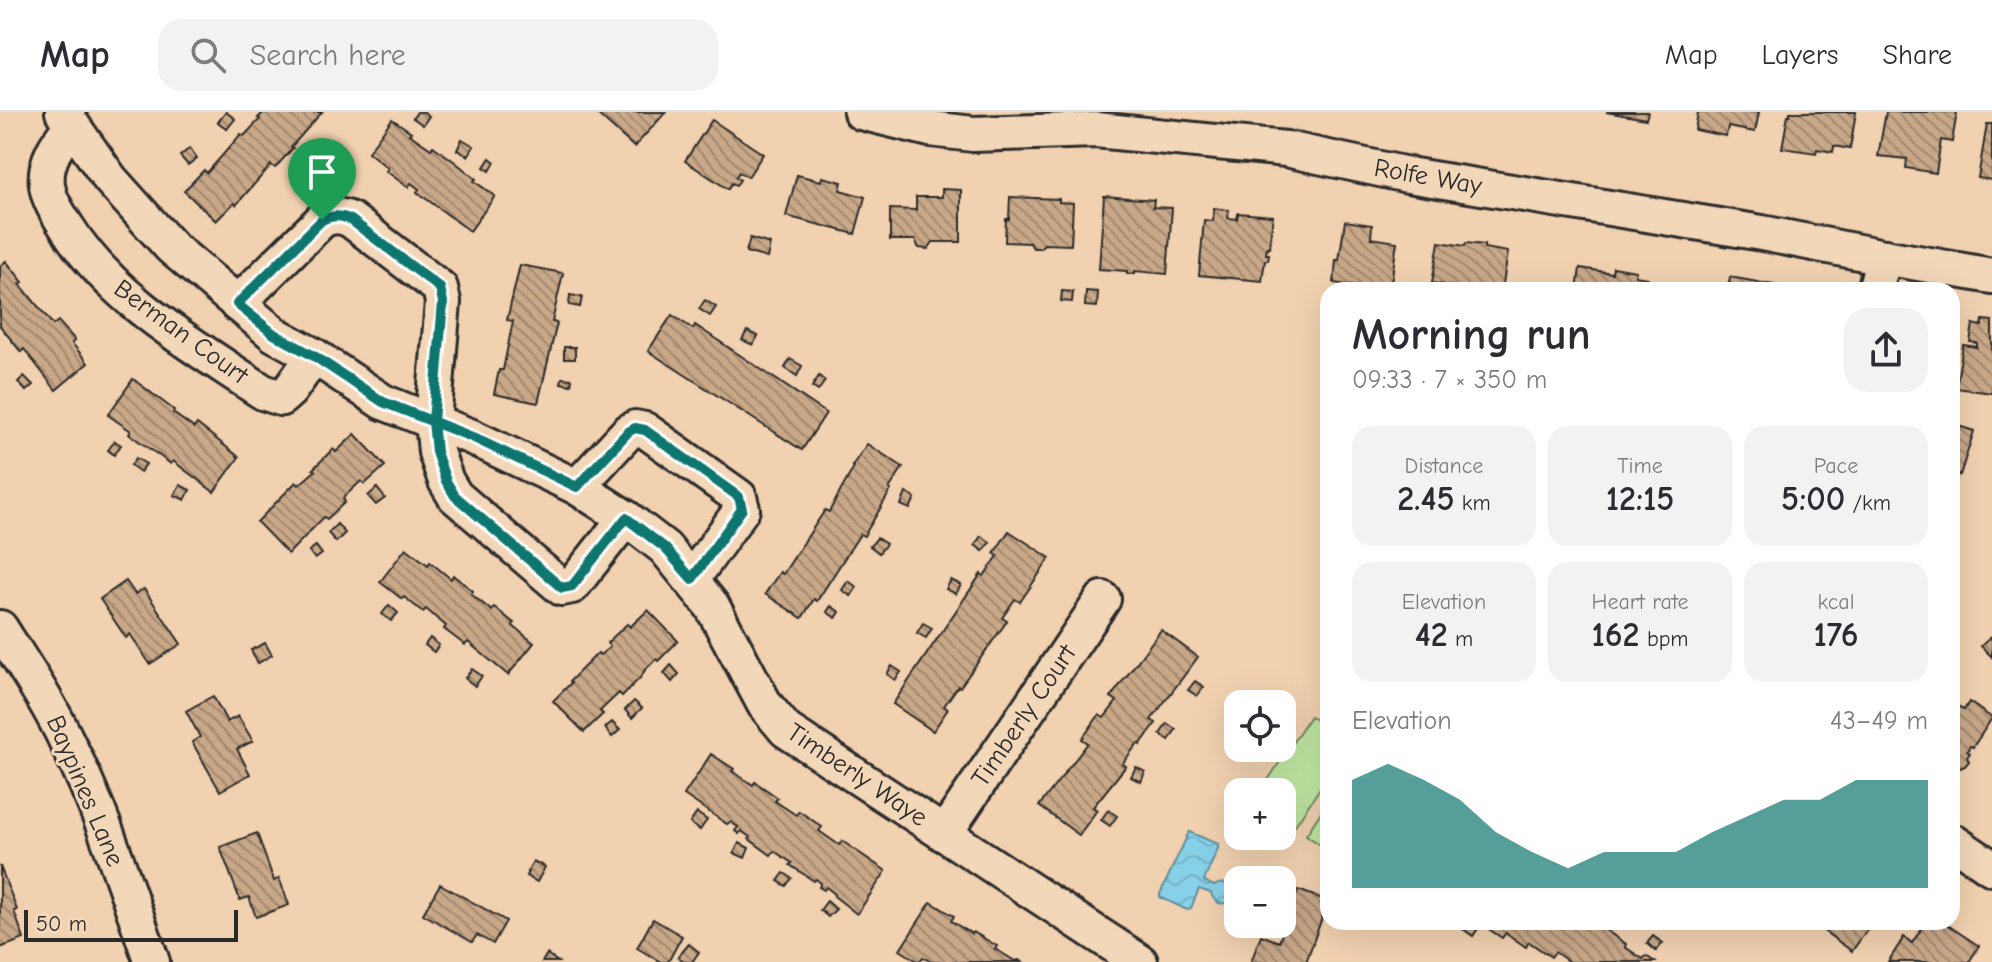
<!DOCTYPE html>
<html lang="en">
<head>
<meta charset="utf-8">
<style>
  body { margin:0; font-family:"Comic Neue",sans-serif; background:#f2f2f3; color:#2b2b33; height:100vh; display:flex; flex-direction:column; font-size:30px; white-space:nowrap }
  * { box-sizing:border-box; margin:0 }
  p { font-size:26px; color:#7c7c81 }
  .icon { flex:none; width:44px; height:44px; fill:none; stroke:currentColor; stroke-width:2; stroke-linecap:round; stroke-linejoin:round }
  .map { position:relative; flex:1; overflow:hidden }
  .sheet { position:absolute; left:1320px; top:170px; width:640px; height:648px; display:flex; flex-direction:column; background:#fff; border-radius:24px; box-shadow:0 8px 32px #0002 }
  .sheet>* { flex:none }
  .tools { position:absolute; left:1224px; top:578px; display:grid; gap:16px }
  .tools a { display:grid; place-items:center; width:72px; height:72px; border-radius:16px; background:#fff; box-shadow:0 8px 32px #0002; font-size:40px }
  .scale { position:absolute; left:24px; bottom:20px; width:214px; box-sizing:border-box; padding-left:8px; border:4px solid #2b2b2b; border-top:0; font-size:22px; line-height:28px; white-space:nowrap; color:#2b2b2b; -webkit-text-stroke:6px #f3d7b9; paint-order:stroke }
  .pin { position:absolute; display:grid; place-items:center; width:68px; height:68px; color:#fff; margin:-82px -34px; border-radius:50% 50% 50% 0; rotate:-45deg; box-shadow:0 0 8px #0007 }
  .pin .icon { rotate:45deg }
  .round { display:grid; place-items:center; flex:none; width:84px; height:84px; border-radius:24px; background:#f2f2f3 }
  .overview { display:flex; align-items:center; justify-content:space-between; height:136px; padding:0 32px }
  h1 { font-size:44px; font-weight:800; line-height:60px }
  .stats { display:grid; grid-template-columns:repeat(3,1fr); gap:12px; height:136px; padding:8px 32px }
  .stats div { display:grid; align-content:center; border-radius:20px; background:#f2f2f3; text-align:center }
  .stats b { font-size:34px; font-weight:800 }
  .stats small { font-size:22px; font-weight:400 }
  .stats p { font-size:22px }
  .chart { height:224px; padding:16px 32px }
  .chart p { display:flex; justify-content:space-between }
  .chart svg { width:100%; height:144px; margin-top:8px; fill:#0f766e; opacity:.7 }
  header { display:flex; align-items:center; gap:48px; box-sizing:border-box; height:112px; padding:0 40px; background:#fff; border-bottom:2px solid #e1e1e2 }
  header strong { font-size:38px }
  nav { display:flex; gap:44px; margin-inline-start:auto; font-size:28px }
  .search { width:560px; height:72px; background:#f2f2f3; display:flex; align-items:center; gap:20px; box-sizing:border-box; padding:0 28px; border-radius:24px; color:#7c7c81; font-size:30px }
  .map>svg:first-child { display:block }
</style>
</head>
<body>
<header>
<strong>Map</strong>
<div class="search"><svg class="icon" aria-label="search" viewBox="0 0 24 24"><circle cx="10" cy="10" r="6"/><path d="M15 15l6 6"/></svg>Search here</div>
<nav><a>Map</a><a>Layers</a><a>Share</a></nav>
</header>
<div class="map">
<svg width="1992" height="850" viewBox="0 0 1992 850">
  <defs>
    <pattern id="water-waves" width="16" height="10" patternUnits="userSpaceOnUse" patternTransform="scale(2)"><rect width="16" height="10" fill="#87d1e8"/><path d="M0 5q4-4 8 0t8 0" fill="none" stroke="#75b4c7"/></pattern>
    <pattern id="building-back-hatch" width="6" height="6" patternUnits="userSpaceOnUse" patternTransform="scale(2)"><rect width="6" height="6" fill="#c9a888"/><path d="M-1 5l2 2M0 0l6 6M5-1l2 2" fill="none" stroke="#a3896f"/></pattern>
  </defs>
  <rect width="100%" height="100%" fill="#f1d1b0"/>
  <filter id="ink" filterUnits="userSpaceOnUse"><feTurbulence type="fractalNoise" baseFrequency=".0125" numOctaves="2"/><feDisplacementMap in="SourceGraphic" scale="16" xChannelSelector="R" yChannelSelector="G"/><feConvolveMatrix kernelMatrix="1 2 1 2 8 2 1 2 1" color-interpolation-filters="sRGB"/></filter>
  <g filter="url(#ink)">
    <g fill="#bee5a1" stroke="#748866" stroke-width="2">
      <polygon points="1310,604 1328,616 1328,664 1294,715 1282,707 1282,680 1260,680"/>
      <polygon points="1328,689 1328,738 1306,723"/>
    </g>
    <path fill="url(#water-waves)" stroke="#628f9c" stroke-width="2" d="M 1189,720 L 1218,732 L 1218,736 L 1204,769 L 1214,774 C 1223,769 1229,771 1233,781 C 1229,796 1215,794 1211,781 L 1199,777 L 1191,796 L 1187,798 L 1160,785 L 1160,782 Z"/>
    <g fill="url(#building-back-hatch)" stroke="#2b2b2b" stroke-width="2">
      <polygon points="226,0 235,7 227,17 218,10"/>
      <polygon points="264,0 322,0 291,35 293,36 275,56 271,53 236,93 234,91 216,109 184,79 204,58 207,61 241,22 244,24 260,7 258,6"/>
      <polygon points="417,0 424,0 429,4 423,13 413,6"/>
      <polygon points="595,0 666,0 634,35"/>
      <polygon points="1606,0 1648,0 1646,7"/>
      <polygon points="1698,0 1759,0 1755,20 1728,15 1726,24 1695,18"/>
      <polygon points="1790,0 1856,0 1850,37 1834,34 1833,40 1817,37 1816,41 1782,36 1788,3 1790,3"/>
      <polygon points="1886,0 1957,0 1952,30 1941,28 1936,61 1906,56 1907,47 1878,44"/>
      <polygon points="392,7 411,20 409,22 431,37 433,34 455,50 476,67 474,69 495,84 470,119 417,80 419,77 411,71 408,75 386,59 388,56 368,40"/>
      <polygon points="712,8 763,42 748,65 739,60 736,65 740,68 736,73 732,71 728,77 685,49"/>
      <polygon points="1987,12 1992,12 1992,68 1978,66"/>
      <polygon points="462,27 474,34 468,44 457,38"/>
      <polygon points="190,36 197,46 188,53 180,44"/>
      <polygon points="490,46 495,50 490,59 484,55"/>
      <polygon points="797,63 821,69 822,65 842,70 840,78 865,85 855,122 786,104"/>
      <polygon points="942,77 961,78 961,130 933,130 928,137 919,136 915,128 890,128 890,97 916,98 916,85 942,85"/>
      <polygon points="1104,84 1154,88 1153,95 1172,96 1167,162 1135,159 1135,162 1127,162 1127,159 1099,157"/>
      <polygon points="1010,85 1059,87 1059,90 1073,91 1071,133 1044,132 1040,136 1033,136 1030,131 1005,130 1006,107 1009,107"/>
      <polygon points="1214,96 1229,98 1228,106 1237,107 1238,101 1273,104 1269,135 1267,135 1266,142 1269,142 1268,148 1265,148 1262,169 1199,163 1204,108 1213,109"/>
      <polygon points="1345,109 1372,113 1371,126 1397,130 1390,178 1363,178 1360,175 1334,171 1336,148 1339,148"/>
      <polygon points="750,126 770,132 767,146 746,140"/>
      <polygon points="1439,130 1465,134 1466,131 1484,133 1484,136 1508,140 1502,178 1456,178 1456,175 1432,171"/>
      <polygon points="6,149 23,170 20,172 53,213 58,209 75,228 72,231 88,251 56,278 24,237 21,240 0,214 0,154"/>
      <polygon points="520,153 563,161 552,210 557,211 538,291 494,282 499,258 503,258 513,209 507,208"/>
      <polygon points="1613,155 1636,159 1635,164 1648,166 1646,178 1577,178 1580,156 1612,161"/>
      <polygon points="1730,165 1780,174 1780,178 1728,178"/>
      <polygon points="1062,179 1073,180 1072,190 1061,189"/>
      <polygon points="1086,179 1098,180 1097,195 1085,194"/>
      <polygon points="570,183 582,185 580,195 569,193"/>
      <polygon points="705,188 716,195 710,204 699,197"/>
      <polygon points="672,203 693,217 695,213 826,301 802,338 648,239"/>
      <polygon points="1983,208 1992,209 1992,281 1956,276 1963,233 1977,235 1977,231 1970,230 1973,212 1982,214"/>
      <polygon points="747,219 758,224 753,233 742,228"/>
      <rect x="564" y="235" width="11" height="12"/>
      <polygon points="790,247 802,254 797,264 785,256"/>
      <polygon points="24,264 33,273 26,279 18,270"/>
      <polygon points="819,264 825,269 818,279 812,275"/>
      <polygon points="562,266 572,267 571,273 561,271"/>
      <polygon points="133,267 174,298 173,301 194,316 197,312 239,345 214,380 173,349 171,352 129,322 131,319 108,303"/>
      <polygon points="1952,312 1974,319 1960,363 1958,362 1952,380"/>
      <polygon points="355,322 385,354 365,372 361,369 343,386 345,390 327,407 324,405 288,442 257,410 296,370 299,373 315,359 313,357 333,337 336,340"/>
      <polygon points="115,329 121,333 114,343 108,338"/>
      <polygon points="867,332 903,355 889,377 891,378 864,424 860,422 817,489 814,487 802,506 765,482 780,460 783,462 825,398 829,400 854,355 852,354"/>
      <polygon points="136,346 146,352 140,360 131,353"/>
      <polygon points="180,373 190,378 185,388 174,383"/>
      <polygon points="377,376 385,386 376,393 368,384"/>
      <polygon points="906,381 915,386 910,397 901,393"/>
      <polygon points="337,412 345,421 336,430 328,421"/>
      <polygon points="1009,419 1050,446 1020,490 1015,487 1002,506 1007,509 960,575 958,574 944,594 948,597 933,619 893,592 981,462 984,464 998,444 994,441"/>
      <polygon points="981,424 990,430 983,439 975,433"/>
      <polygon points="877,426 886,432 879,441 870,434"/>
      <polygon points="316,434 322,442 315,447 309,439"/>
      <polygon points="406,436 428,453 430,450 451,467 453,463 473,479 471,482 492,499 494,495 514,511 513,514 534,531 508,563 468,530 465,533 444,517 446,514 426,497 423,500 404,485 402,487 380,470"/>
      <polygon points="951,468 961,473 956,482 946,477"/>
      <polygon points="126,469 135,482 144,477 181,532 150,552 130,522 126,526 100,487"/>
      <polygon points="848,469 857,475 851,484 842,478"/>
      <polygon points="389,493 398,501 391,509 382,502"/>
      <polygon points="831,494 840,500 836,506 827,500"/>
      <polygon points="648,498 678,529 658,549 656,547 645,558 641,565 622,584 619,581 600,599 603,602 584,620 553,589 571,571 570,569 598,541 600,543 610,535 607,531 627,512 630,515"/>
      <polygon points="923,511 932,516 926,526 917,521"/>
      <polygon points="1161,518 1198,545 1151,608 1156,611 1140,633 1138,631 1122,652 1126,654 1093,695 1097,698 1079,723 1039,694 1088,631 1082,627 1099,603 1104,606 1117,589 1111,585"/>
      <polygon points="1992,524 1992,545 1981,534"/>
      <polygon points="430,526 439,533 434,540 425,533"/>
      <polygon points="265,531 272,543 258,551 251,538"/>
      <polygon points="671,553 679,562 672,570 664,561"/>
      <polygon points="892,554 901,560 895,568 887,562"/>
      <polygon points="472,557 482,564 475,574 465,566"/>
      <polygon points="1195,569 1204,575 1197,584 1188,578"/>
      <polygon points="213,584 227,610 238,604 253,629 237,637 250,662 220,679 192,630 200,625 186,599"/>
      <polygon points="634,589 642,596 632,606 625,598"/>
      <polygon points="1952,590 1964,598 1969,590 1992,606 1973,635 1970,634 1967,639 1970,641 1967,645 1969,649 1965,654 1960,656 1952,650"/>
      <polygon points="612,610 620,618 612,625 605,616"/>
      <polygon points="1167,612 1176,617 1169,628 1160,622"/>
      <polygon points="711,642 734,657 732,659 753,673 755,670 778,686 775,689 796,703 799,699 822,715 819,719 839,733 842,729 886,759 857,802 834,784 835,782 826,775 824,778 819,775 821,771 816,767 814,769 790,753 792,751 774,739 771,743 749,727 750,725 741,719 739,722 735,719 738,715 730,710 727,712 684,683"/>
      <polygon points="1136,655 1145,660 1141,670 1131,665"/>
      <polygon points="1108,698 1117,704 1110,714 1101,708"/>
      <polygon points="697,701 707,708 700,718 690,711"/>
      <polygon points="257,721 274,769 279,766 289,793 256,805 249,785 240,788 220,735"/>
      <polygon points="739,731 749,736 745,746 734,741"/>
      <polygon points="533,749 545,755 537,770 526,764"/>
      <polygon points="0,754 17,798 14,799 24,827 0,836"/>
      <polygon points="784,761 792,766 786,774 778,769"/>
      <polygon points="440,772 506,809 493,832 477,823 472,830 423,802"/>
      <polygon points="1298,778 1328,789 1306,850 1251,850 1261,823 1279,830"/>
      <polygon points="827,789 836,797 828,805 820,798"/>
      <polygon points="931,790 954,804 951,809 972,822 973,820 997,834 995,837 1015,849 1019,848 1022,850 931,850 923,845 919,850 900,838"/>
      <polygon points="653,807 682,824 668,850 661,850 637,836"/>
      <polygon points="1453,810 1590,810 1599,817 1601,815 1626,832 1625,835 1643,847 1646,844 1655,850 1569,850 1555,840 1551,845 1529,830 1526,835 1506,821 1502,826 1481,812 1473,824"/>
      <polygon points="1822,810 1873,810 1852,839 1818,815"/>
      <polygon points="1926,810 1943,810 1979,834 1969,850 1888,850 1904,825 1912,831"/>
      <polygon points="1653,824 1663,831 1656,839 1647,831"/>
      <polygon points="689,832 699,840 692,850 686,850 678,845"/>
      <polygon points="547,842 558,850 542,850"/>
    </g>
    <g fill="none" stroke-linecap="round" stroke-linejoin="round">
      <defs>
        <g id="minor">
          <polyline points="63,0 110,67 171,135 274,222 314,244 383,290 472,325 577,375 626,406 665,436 712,494 765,593 786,618 1140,850"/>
          <polyline points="861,0 930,17 973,22 1096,18 1286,37 1408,63 1762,121 1884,145 1992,164"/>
          <path d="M 72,13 C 58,31 44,49 47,73 C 49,89 59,103 68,117 C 114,189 193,233 263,280 L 281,286 L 290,278 L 314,244"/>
          <polyline points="1875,178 1884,145"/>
          <path d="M 237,192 L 322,108 C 333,103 340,103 351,108 L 440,176 L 443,190 L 433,309 L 436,340 L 446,369 L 455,384 L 562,476 L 572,474 L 626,406"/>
          <polyline points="577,375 628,320 635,316 645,318 739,385 742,397 692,467"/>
          <path d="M 0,516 C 24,554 49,591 68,632 C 103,702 126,777 152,850"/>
          <polyline points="944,722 1103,487"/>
          <polyline points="1952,729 1992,756"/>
        </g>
      </defs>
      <use href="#minor" stroke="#2b2b2b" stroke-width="40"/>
      <use href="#minor" stroke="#f3d7b9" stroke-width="34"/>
    </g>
  </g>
  <g fill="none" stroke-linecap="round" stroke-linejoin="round" filter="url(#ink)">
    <defs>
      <path id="route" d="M 322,108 C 333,103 340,103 351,108 L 440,176 L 443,190 L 433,309 L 436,340 L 446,369 L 455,384 L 562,476 L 572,474 L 626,406 L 665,436 L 692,467 L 742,397 L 739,385 L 645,318 L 635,316 L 628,320 L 577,375 L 472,325 L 383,290 L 314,244 L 274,222 L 237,192 L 322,108"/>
    </defs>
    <use href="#route" stroke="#fff" stroke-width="16"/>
    <use href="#route" stroke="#0f766e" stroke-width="10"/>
  </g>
  <g text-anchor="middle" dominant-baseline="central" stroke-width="6" stroke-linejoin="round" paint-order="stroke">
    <g font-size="26" fill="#2b2b2b" stroke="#f3d7b9">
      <text transform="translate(1428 65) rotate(10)">Rolfe Way</text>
      <text transform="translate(181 220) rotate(36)">Berman Court</text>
      <text transform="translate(1024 604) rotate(-56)">Timberly Court</text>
      <text transform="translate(857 663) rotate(34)">Timberly Waye</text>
      <text transform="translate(85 679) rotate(67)">Baypines Lane</text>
    </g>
  </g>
</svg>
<div class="tools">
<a><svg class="icon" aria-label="locate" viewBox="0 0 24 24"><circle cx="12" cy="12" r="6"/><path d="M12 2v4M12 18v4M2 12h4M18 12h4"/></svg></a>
<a>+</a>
<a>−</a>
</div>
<div class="scale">50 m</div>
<div class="pin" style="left:322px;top:108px;background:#1e9e55"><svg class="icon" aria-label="arrive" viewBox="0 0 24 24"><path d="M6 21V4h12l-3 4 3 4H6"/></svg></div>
<section class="sheet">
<div class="overview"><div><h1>Morning run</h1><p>09:33 · 7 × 350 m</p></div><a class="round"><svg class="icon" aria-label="share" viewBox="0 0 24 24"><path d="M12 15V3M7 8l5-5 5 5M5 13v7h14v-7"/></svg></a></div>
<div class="stats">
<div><p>Distance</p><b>2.45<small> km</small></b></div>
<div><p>Time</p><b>12:15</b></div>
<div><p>Pace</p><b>5:00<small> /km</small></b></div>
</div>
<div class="stats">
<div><p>Elevation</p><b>42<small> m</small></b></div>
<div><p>Heart rate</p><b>162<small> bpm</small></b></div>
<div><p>kcal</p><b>176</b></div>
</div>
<div class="chart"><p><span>Elevation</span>43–49 m</p>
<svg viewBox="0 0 160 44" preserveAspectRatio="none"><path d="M0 44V11L10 6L20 11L30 17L40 27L50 33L60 38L70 33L80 33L90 33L100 27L110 22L120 17L130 17L140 11L150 11L160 11V44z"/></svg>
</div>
</section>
</div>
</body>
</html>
